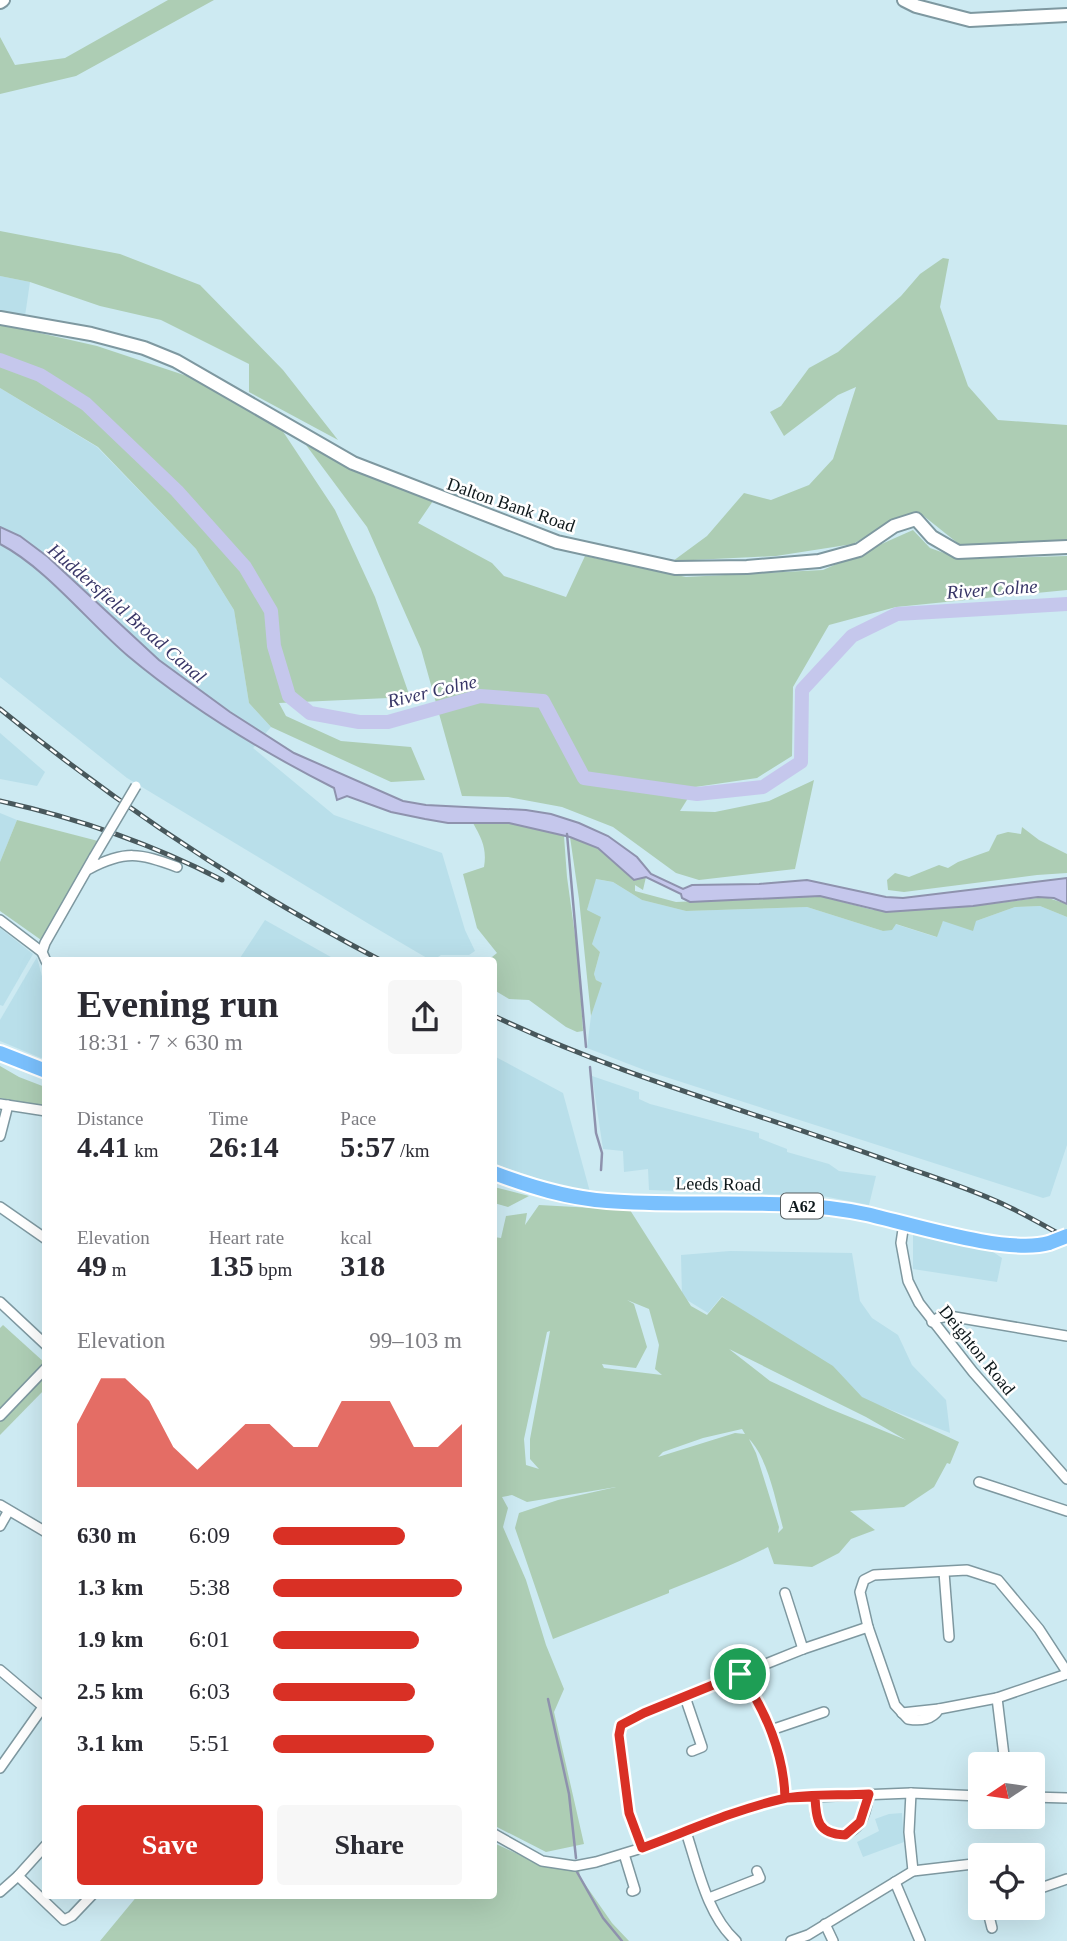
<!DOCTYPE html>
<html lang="en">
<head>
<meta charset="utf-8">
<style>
  body { margin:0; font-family:"Times New Roman",serif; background:#f7f7f7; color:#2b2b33; height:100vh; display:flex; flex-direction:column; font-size:26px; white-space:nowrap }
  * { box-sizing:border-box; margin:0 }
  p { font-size:23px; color:#7c7c81 }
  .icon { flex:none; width:38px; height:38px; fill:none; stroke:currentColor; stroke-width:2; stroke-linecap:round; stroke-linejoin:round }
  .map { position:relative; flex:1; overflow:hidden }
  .side { position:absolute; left:42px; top:957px; width:455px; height:942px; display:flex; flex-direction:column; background:#fff; border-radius:7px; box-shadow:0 7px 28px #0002 }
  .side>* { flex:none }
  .needle { width:46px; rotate:257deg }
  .tools { position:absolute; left:968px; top:1752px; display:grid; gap:14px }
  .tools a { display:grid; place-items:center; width:77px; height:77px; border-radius:7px; background:#fff; box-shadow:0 7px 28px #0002; font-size:35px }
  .pin { position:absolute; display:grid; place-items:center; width:60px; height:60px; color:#fff; margin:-30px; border:4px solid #fff; border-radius:50%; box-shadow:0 2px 7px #0007 }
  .round { display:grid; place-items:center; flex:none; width:74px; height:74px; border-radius:7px; background:#f7f7f7 }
  .head { display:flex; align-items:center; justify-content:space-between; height:119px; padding:0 35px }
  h1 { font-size:38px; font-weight:600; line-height:52px }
  .figures { display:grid; grid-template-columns:repeat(3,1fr); gap:10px; height:119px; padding:7px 35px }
  .figures div { display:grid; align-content:center }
  .figures b { font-size:30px; font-weight:600 }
  .figures small { font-size:19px; font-weight:400 }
  .figures p { font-size:19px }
  .chart { height:196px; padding:14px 35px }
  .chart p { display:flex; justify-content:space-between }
  .chart svg { width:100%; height:126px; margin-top:7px; fill:#d93025; opacity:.7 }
  .primary-button { display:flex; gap:14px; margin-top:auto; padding:14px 35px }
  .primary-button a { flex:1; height:80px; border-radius:7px; background:#d93025; color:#fff; font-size:28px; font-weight:600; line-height:80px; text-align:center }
  .primary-button a+a { background:#f7f7f7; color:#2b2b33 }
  ul { padding:0 35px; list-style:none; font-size:23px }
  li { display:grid; grid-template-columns:112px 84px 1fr; align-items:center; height:52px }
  li i { height:18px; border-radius:9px; background:#d93025 }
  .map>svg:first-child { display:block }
</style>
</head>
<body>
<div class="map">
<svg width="1067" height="1941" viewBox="0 0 1067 1941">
  <rect width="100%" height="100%" fill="#cdeaf2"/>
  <g fill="#b9dfea">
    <polygon points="0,276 30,282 25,316 0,311"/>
    <polygon points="0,388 97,447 196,549 234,610 249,703 271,727 253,748 334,815 442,853 465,930 475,951 469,955 441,955 432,961 369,924 127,778 0,677"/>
    <polygon points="0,733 45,772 37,786 0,779"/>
    <polygon points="0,813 17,820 0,862"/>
    <polygon points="595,879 613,882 642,900 686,911 807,907 883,931 895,924 936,937 943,921 976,921 1015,907 1040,906 1067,917 1067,1145 1050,1196 1043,1198 647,1071 587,1048 591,1016 601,983 596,980 594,974 600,952 592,944 587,910"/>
    <polygon points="265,920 338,961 238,961"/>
    <polygon points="0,928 33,954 3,1006 0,1005"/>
    <polygon points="37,957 45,988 45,1057 41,1058 0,1041 0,1020"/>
    <polygon points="494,1056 563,1093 590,1192 551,1183 494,1164"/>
    <polygon points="592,1076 639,1092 639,1099 650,1104 759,1133 759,1138 787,1149 787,1152 829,1164 839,1171 876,1176 869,1205 823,1196 649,1190 648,1169 624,1172 623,1151 603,1149"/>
    <polygon points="913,1231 984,1246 1002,1258 997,1282 913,1269"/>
    <polygon points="730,1251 852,1253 860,1301 872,1318 898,1335 912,1365 946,1400 950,1433 863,1399 722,1296 708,1313 682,1297 681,1255"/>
    <polygon points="902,1813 904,1842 863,1857 857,1842 879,1831 875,1819 889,1814"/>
  </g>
  <g fill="#adcdb4" fill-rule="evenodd">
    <polygon points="168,0 214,0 76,76 0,94 0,37 15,65 65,58"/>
    <polygon points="0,231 120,254 200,285 283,370 338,440 249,392 249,364 161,320 100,306 30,282 0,276"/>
    <polygon points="943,258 949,259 940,307 968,386 998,420 1067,425 1067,541 960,545 920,513 899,517 853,544 776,556 673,561 707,536 744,493 771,500 809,485 833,459 856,387 838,395 784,436 770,412 781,406 809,368 838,352 901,296 920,274"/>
    <polygon points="0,324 97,346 205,382 280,427 335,510 375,597 410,697 279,703 286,716 341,741 411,747 425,780 391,782 271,727 249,703 234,610 196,549 98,447 0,388"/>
    <polygon points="306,445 373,477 433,501 418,523 492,563 504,576 566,597 585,556 686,577 823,570 913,530 930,548 961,559 1067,556 1067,590 896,607 829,625 793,687 792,756 757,778 695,787 680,811 715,812 769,801 814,780 795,869 699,880 676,873 613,827 562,807 508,797 462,796 421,649 367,527"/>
    <polygon points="17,820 98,841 44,942 0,911 0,862"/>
    <path d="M 473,823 L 509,823 L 564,836 L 567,877 L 578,957 L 583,1031 L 577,1032 L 566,1027 L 529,1000 L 509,999 L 494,990 L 494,961 L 487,961 L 497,953 L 477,928 L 463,874 L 484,867 C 487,849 482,839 473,823 Z"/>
    <polygon points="1022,827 1039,840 1067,854 1067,873 1037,875 904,892 888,890 887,880 895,873 909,877 939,865 948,868 958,862 989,851 997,835 1008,832 1021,834"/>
    <polygon points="570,837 598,848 634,880 646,877 643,890 635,885 635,891 676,902 820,896 873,910 973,906 1045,897 1067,904 1067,917 1040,906 1015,907 976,921 973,931 943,921 937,937 896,924 892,930 883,931 807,907 686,911 642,900 613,882 596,879 587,910 601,917 592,944 600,952 594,974 596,980 602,983 591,1016 579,899"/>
    <polygon points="0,1066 19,1077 45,1087 45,1106 0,1098"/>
    <polygon points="494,1187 529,1196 508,1207 494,1203"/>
    <path d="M 539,1205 L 630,1210 L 691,1306 L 707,1315 L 722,1297 L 833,1366 L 862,1397 L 959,1442 L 950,1464 L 947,1463 L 934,1487 L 904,1507 L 850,1511 L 875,1530 L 851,1539 L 839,1553 L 812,1567 L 774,1564 L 768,1547 C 736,1564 702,1577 669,1590 L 669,1593 L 553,1639 L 515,1528 L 519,1513 L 558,1500 L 616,1487 L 527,1502 L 512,1495 L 502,1497 L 508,1508 L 503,1527 L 526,1580 L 546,1645 L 564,1689 L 554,1712 L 584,1844 L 546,1852 L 497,1827 L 494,1821 L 494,1237 L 501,1238 L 506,1216 L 527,1213 L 525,1225 ZM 627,1300 L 649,1309 L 659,1345 L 655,1369 L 662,1375 L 604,1368 L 602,1364 L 636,1368 L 647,1347 L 634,1304 ZM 550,1331 L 530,1439 L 530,1459 L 539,1469 L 526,1465 L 524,1439 L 547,1332 ZM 729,1349 L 866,1417 L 906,1440 L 828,1408 L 770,1381 ZM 742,1429 L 745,1434 L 735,1433 L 658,1457 L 663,1452 L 703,1438 ZM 749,1439 C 768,1458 776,1502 783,1528 L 778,1533 L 779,1527 L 756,1453 Z"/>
    <polygon points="3,1325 45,1363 46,1388 0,1435 0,1328"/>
    <polygon points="494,1843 543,1866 579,1869 580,1877 612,1923 629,1941 100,1941 138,1895 494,1895"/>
  </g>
  <path fill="#c5c7ec" stroke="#8e92ad" stroke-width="2" d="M 0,527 L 20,536 L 48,557 L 159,660 L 230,712 L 294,753 L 403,801 L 426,805 L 526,810 L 551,814 L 579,823 L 608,836 L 637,857 L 651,874 L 683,889 L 692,885 L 759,884 L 807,880 L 886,897 L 903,898 L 1067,878 L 1067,904 L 1054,898 L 1038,897 L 973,906 L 886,912 L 820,896 L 690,902 L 682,898 L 681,894 L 646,877 L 634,880 L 598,848 L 570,837 L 509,823 L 448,823 L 425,819 L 391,812 L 347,796 L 337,800 L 334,788 C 261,751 190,708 128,656 C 88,622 46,568 0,544 Z"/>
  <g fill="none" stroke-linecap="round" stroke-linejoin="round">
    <g stroke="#8e92ad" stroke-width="2.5">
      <polyline points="567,834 586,1047"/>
      <polyline points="590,1067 596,1133 602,1153 601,1170"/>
      <polyline points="548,1699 569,1794 576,1858"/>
      <polyline points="577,1872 603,1918 622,1941"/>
    </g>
    <polyline stroke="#c5c7ec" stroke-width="14" points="0,360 40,375 86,404 177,491 245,567 271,611 274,646 289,696 310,713 359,722 388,722 480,696 543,701 584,778 697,794 763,787 801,762 802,690 852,636 897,614 1067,604"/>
    <defs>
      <g id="street">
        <path d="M 89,869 C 125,850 140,853 177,867"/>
        <polyline points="0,920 42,952"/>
        <polyline points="46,961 42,952 45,943 94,857"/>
        <polyline points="0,1104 46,1111"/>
        <polyline points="0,1136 8,1105"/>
        <polyline points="0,1207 46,1239"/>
        <polyline points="904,1223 901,1243 908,1281 919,1303 973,1372 1067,1479"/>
        <polyline points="0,1302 46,1345"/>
        <polyline points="932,1322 938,1318 949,1316 1067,1336"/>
        <polyline points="0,1416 46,1368"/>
        <polyline points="979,1482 1067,1511"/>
        <polyline points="0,1505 46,1532"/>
        <polyline points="0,1526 8,1512"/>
        <polyline points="944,1572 949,1637"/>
        <polyline points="785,1593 803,1649"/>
        <polyline points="868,1627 860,1592 864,1580 874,1575 967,1570 998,1580 1039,1629 1067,1672"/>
        <polyline points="0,1670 46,1709"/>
        <path d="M 740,1674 C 766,1710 784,1754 785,1798"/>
        <polyline points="685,1697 702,1747 692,1751"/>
        <polyline points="997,1698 1005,1764"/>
        <polyline points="902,1713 939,1709"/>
        <polyline points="771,1730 824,1712"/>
        <polyline points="0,1768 43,1707"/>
        <polyline points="911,1793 909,1832 913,1871"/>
        <path d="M 815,1797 C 815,1804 814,1812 817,1819 C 825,1839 850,1840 861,1821 C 866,1813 867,1803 869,1794"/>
        <polyline points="1032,1797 1067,1798"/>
        <path d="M 686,1832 C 698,1868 707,1915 736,1941"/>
        <polyline points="494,1834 542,1861 575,1866 596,1862 642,1848 748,1808 785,1798 911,1793 980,1796"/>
        <path d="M 642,1848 L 629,1813 L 619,1735 L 622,1725 L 644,1713 L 803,1649 L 868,1627 L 895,1705 L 908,1719 C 921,1721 932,1720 939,1709 L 997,1698 L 1067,1674"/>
        <polyline points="624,1854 635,1890 632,1891"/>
        <polyline points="18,1876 64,1920 72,1916 92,1895"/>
        <polyline points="895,1882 920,1941"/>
        <polyline points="1032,1891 1067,1879"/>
        <polyline points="0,1892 18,1876 46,1845"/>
        <polyline points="709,1898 760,1878 757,1871"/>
        <polyline points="987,1908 992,1928"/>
        <polyline points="825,1924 833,1941"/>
        <polyline points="791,1941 808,1935 913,1871 973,1864"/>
      </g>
      <g id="secondary">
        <polyline points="904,0 916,6 970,20 1067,15"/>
        <polyline points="0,2 3,0"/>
        <polyline points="0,318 91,334 144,348 176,361 353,463 557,542 675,568 747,567 819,561 859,550 894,526 916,519 932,537 958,552 1067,547"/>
      </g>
      <g id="primary">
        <polyline points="0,1053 46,1071"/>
        <path d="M 494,1173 C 531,1187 567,1198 607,1201 C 693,1208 781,1196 866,1214 C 911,1224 1007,1255 1049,1243"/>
      </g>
    </defs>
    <use href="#street" stroke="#7e98a0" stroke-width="12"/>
    <use href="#secondary" stroke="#7e98a0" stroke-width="16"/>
    <use href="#primary" stroke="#fff" stroke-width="18"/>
    <use href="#street" stroke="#fff" stroke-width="9"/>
    <use href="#secondary" stroke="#fff" stroke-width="12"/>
    <use href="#primary" stroke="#7ac0fd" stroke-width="14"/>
    <defs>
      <g id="rail">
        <path d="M 0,709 C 119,806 246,890 382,961"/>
        <path d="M 0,801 C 77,818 152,844 222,880"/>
        <path d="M 494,1016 C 624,1078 762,1114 897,1164 C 935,1178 975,1190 1011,1208 C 1030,1217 1048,1228 1067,1238"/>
      </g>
    </defs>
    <use href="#rail" stroke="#48585c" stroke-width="5"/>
    <use href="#rail" stroke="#fff" stroke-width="2.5" stroke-dasharray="8" stroke-linecap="butt"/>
    <defs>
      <polyline id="street-bridge" points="94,857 136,786"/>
      <polyline id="primary-bridge" points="1049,1243 1067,1236"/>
    </defs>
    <use href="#street-bridge" stroke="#7e98a0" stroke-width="12" stroke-linecap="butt"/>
    <use href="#primary-bridge" stroke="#fff" stroke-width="18" stroke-linecap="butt"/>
    <use href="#street-bridge" stroke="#fff" stroke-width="9"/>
    <use href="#primary-bridge" stroke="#7ac0fd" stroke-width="14"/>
  </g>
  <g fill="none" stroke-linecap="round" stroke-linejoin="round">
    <defs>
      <path id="route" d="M 740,1674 L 644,1713 L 621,1725 L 619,1735 L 629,1813 L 642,1848 C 688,1831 734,1810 782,1799 C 809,1793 841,1796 869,1794 L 860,1822 L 845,1835 C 818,1834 816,1821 815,1797 L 785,1798 C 784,1755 766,1710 740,1674"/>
    </defs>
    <use href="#route" stroke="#fff" stroke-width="14"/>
    <use href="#route" stroke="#d93025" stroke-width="9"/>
  </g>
  <g text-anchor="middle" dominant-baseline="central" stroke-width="5" stroke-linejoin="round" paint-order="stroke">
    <rect fill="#fff" stroke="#565d5f" stroke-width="2" x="781" y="1193.5" width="42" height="25" rx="5"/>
    <g font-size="16" font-weight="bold" fill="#0e181b">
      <text x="802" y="1206">A62</text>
    </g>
    <g font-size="18" fill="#0e181b" stroke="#fff">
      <text transform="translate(511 505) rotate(19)">Dalton Bank Road</text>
      <text transform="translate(718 1184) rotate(1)">Leeds Road</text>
      <text transform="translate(977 1350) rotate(51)">Deighton Road</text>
    </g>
    <g font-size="19" font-style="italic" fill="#393768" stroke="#fff">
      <text transform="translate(992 589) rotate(-4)">River Colne</text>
      <text transform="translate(127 613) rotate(41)">Huddersfield Broad Canal</text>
      <text transform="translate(432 691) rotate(-13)">River Colne</text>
    </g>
  </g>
</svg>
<div class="tools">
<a><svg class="needle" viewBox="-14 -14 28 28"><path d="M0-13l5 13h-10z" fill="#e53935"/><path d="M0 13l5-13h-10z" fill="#7c7c81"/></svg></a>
<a><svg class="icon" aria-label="locate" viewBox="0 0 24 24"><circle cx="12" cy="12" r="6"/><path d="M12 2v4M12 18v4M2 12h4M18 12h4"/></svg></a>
</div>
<div class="pin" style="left:740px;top:1674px;background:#1e9e55"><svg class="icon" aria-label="arrive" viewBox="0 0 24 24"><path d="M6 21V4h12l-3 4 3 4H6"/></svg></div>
<section class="side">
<div class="head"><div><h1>Evening run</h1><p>18:31 · 7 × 630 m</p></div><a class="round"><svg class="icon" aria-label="share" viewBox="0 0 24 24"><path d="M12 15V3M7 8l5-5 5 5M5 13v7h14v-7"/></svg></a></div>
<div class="figures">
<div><p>Distance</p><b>4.41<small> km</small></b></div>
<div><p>Time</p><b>26:14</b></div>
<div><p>Pace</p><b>5:57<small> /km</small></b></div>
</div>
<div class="figures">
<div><p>Elevation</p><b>49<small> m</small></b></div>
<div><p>Heart rate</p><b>135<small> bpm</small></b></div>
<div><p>kcal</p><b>318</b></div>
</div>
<div class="chart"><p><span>Elevation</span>99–103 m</p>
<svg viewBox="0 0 160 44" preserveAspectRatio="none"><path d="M0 44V22L10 6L20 6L30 14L40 30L50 38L60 30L70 22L80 22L90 30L100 30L110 14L120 14L130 14L140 30L150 30L160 22V44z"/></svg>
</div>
<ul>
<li><b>630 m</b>6:09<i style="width:70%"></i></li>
<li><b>1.3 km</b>5:38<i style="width:100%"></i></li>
<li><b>1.9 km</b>6:01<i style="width:77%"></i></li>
<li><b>2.5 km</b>6:03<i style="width:75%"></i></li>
<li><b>3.1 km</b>5:51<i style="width:85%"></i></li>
</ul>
<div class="primary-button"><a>Save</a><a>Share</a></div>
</section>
</div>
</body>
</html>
